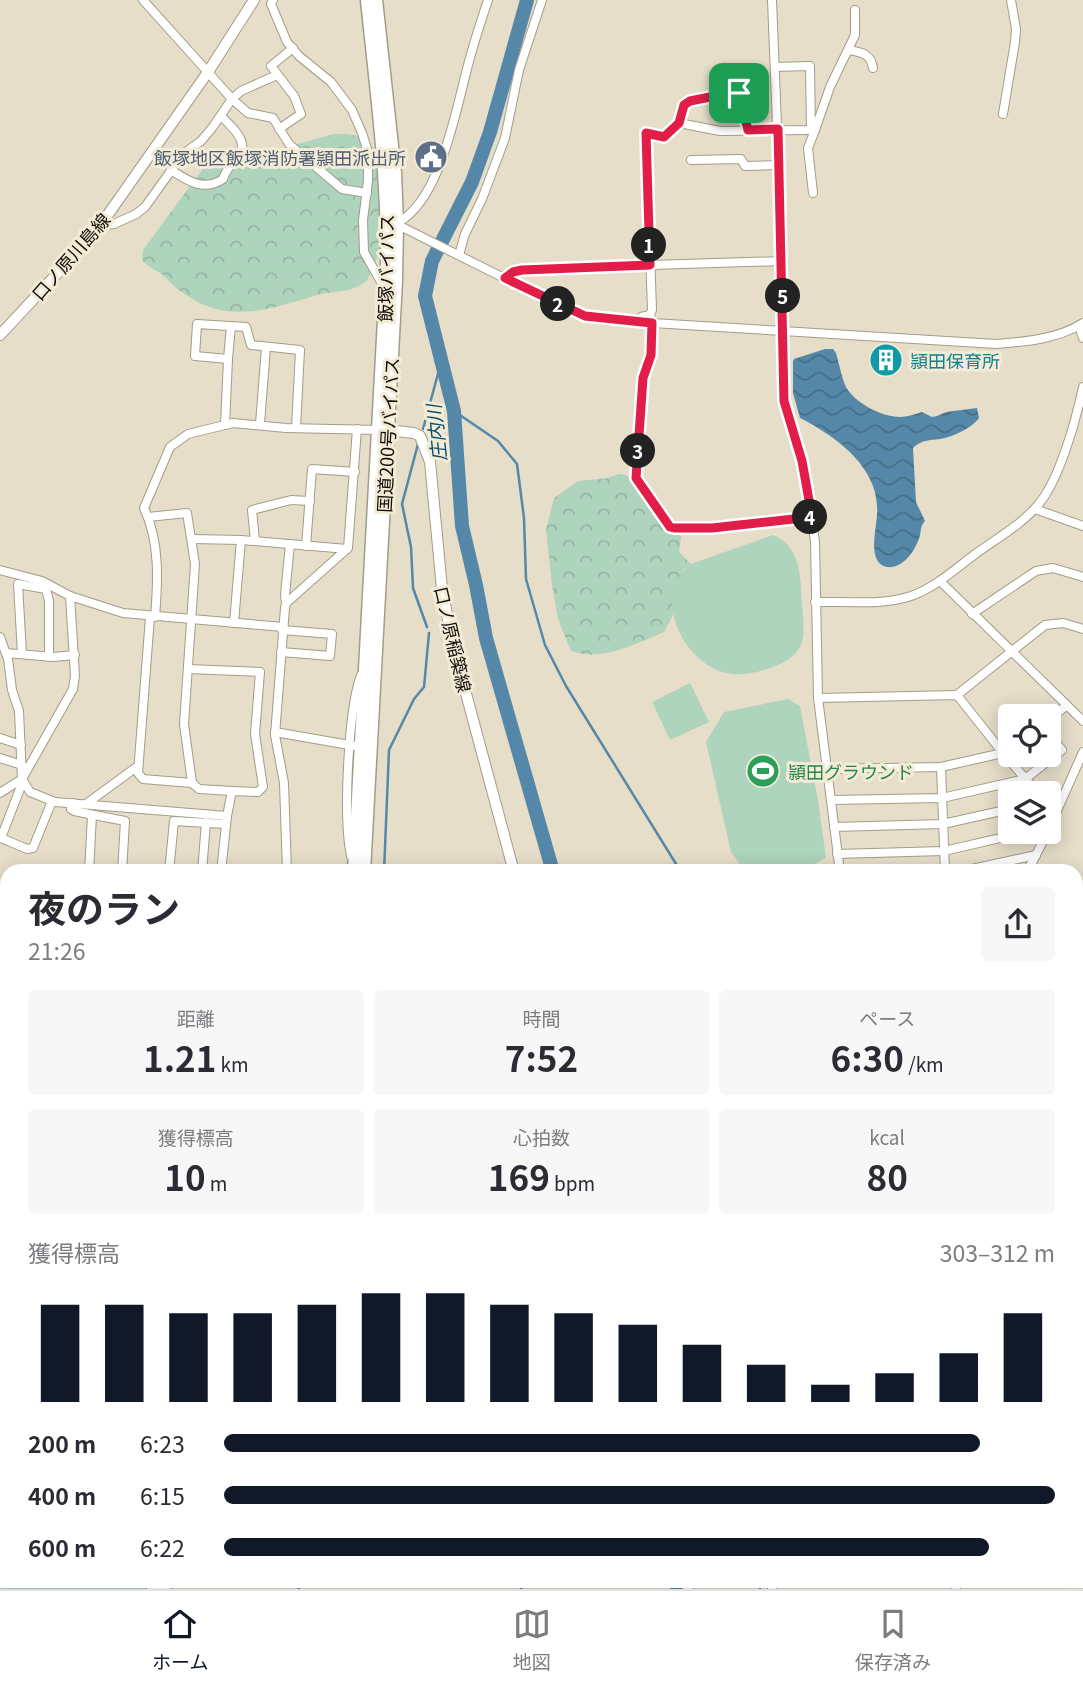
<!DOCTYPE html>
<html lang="ja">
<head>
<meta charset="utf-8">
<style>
  body { margin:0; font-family:Georgia,"Noto Sans JP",serif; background:#f7f7f7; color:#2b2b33; height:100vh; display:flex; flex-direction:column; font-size:26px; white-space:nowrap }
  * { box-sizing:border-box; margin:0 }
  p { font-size:23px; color:#7c7c81 }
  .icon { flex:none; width:38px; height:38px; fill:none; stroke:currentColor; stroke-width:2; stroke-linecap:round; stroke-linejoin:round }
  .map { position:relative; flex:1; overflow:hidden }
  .side { position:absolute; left:0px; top:864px; width:1083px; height:724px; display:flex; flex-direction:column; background:#fff; border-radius:21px 21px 0 0; box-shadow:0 4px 18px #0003 }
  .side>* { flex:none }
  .buttons { position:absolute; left:998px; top:704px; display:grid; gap:14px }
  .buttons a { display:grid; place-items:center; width:63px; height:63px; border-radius:7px; background:#fff; box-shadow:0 4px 18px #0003; font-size:35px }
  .pin { position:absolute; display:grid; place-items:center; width:60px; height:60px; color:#fff; margin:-30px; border-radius:14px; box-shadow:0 4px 10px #0006 }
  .km { position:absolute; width:35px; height:35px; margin:-18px; border-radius:50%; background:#222; color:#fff; font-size:19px; line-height:35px; text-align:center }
  .round { display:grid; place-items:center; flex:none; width:74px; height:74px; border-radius:7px; background:#f7f7f7 }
  .overview { display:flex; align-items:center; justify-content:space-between; height:119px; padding:0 28px }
  h1 { font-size:38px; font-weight:700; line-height:52px }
  .stats { display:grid; grid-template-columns:repeat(3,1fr); gap:10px; height:119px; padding:7px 28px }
  .stats div { display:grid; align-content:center; border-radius:7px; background:#f7f7f7; text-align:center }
  .stats b { font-size:35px; font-weight:700 }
  .stats small { font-size:19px; font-weight:400 }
  .stats p { font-size:19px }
  .chart { height:196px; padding:14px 28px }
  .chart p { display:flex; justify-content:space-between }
  .chart svg { width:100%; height:126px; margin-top:7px; stroke:#111827; stroke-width:6 }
  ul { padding:0 28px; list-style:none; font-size:23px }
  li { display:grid; grid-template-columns:112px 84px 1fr; align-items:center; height:52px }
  li i { height:18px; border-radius:9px; background:#111827 }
  .tabs { display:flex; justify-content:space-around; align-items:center; height:98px; border-top:2px solid #e1e1e2; background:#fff; font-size:19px; color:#7c7c81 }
  .tabs a { display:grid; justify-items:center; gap:4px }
  .tabs .active { color:#111827 }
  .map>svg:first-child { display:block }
</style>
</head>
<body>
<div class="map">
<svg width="1083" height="1589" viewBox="0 0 1083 1589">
  <defs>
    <pattern id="forest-crowns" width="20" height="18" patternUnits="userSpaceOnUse" patternTransform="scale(1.75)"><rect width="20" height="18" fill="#aed4bd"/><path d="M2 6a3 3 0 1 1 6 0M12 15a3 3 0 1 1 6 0" fill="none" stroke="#94b5a1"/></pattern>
    <pattern id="water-waves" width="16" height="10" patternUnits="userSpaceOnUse" patternTransform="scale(1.75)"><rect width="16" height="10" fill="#5588a8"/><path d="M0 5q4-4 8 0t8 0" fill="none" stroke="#456e87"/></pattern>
  </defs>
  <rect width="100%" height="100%" fill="#e6dec9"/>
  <g fill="url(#forest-crowns)">
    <path d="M 334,134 C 346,134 360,133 369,143 C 389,165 387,258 366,281 C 355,292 335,291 321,294 C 269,309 227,327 179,290 C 173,286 169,280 163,275 C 156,270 148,267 142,260 L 143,250 L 207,163 L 214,158 L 223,159 L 283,148 Z"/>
    <path d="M 619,474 L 626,475 L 631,480 L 658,521 L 666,529 L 681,536 L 679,552 L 691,564 L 682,571 L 673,601 L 673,615 L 664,632 C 635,644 602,662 571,651 L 558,619 L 552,585 L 546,530 L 554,498 L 578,481 L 608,478 Z"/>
    <polygon points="0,982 7,988 7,1053 0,1060"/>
    <polygon points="1083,987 1083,1052 1076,1044 1076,989"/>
    <polygon points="7,1332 7,1582 155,1582 152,1589 0,1589 0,1333"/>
  </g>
  <g fill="#aed4bd">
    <path d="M 773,535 C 795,543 800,567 801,588 C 801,604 805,622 803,637 C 801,651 791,659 780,664 C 764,671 744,677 727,673 C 684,665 649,594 691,564 Z"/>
    <polygon points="690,683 709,722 670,740 652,702"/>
    <polygon points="788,699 800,706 818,800 826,858 801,871 745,871 731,852 706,742 724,712"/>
  </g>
  <g fill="url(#water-waves)">
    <path d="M 825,349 L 833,349 L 836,353 C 839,363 841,375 845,385 C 853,402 881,417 900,417 C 907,417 915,414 922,412 L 932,417 L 937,416 L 946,412 L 977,408 L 979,418 C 973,427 956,435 945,438 C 932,441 924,438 913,448 L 916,502 L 925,521 C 919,527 922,533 918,541 C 914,552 902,569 887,567 C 866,563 877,527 877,514 C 878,507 876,499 875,492 C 865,457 831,434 800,418 L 793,393 L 793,361 L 794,359 Z"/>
    <polygon points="7,1464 7,1519 0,1521 1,1469"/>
  </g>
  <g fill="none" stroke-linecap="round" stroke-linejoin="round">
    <g stroke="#5588a8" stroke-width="2.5">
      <polyline points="454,411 498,441 517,464 524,518 526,579 545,645 566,686 681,872"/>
      <polyline points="423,429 442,359"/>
      <polyline points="418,444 402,504 411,547 413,588 427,627"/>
      <polyline points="384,872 389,750 414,699 424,687 429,633"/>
      <polyline points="295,1582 299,1589"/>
      <polyline points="521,1582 521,1589"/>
      <polyline points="759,1582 760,1589"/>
    </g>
    <g stroke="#5588a8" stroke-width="14">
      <polyline points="527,0 490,132 472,182 432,261 425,296 454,411 462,526 476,585 486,638 553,872"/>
      <polyline points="677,1582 677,1589"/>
    </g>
    <defs>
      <g id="minor">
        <polyline points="143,0 232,99 248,113 273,118 289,144 342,189 367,193"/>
        <polyline points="273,0 271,4 287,42 299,56 331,82 352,110 362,133 368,152 368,181 363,220 364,252 384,287"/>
        <polyline points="772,0 782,251 782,365 784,401 802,461 815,541 818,698 840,872"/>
        <path d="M 848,50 C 860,52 871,53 873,68"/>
        <polyline points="1003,114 1015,42 1016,29 1011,0"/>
        <polyline points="679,123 682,110 690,101 739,93 748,130"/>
        <polyline points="279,129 301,114 294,96 271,66 293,48"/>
        <polyline points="811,130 815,130 830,87 855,35 855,10"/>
        <polyline points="691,160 741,159 745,166 780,165"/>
        <path d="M 171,170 C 188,181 204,192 223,179 C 226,170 230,166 236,160 C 252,143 233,128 221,116"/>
        <polyline points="813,193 808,148 815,130"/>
        <path d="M 394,223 L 530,291 L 585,316 L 603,320 L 996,344 C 1024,342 1058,339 1083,323"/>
        <path d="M 397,223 C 439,202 455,115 466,73 C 472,48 480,24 488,0"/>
        <polyline points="99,226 114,224 136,214 145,207 183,154 201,141 212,128 232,99 241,91 277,75"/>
        <polyline points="459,255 465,234 482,199 505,138 519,70 542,0"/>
        <polyline points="505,278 513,272 522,269 783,261"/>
        <polyline points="636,322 641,317 650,315 652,310 646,133 664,137 679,123 720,131 811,130 810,66 775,67"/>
        <polyline points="652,323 651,355 643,378 636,478 670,527 712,528 812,517"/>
        <polyline points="1079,326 1083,338"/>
        <polyline points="228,359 231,326"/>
        <polyline points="260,424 266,347"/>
        <polyline points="225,425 228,359 195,356 197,324 246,327 251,345 300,350 296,428"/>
        <polyline points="1035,509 1083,526"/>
        <polyline points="148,517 187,513 195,564 184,724 192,783 143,779 138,773 150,617"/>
        <polyline points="192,539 241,540 347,549"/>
        <polyline points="255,541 252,510 291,500 310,501"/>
        <polyline points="306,546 312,469 355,472"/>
        <polyline points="0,570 42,581 70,596 123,613 283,627"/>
        <polyline points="940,581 1083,721"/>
        <path d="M 815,602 C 845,601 882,606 911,596 C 934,588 954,570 974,555 C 994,540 1020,526 1037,506 C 1059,482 1076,420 1083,387"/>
        <polyline points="286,603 285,595 290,544"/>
        <polyline points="972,614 1036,571 1053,568 1083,577"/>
        <path d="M 155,617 C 158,581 160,542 144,508 L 170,447 L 188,434 L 233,423 L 286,428 L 379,430"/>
        <polyline points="234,623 241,540"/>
        <polyline points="0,637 8,659 12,690 19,711 22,779 30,792 55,802 227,816 221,872"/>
        <polyline points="281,652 330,656 332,634 282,630"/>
        <polyline points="6,653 53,657 75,655"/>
        <polyline points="22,654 18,584 46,589 49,601 49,657"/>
        <polyline points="188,669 260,672 255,734 263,787 258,792 232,791 227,816"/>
        <polyline points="957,695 1045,625 1063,623 1083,629"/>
        <polyline points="818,698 957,695 1003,753 941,767 827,769"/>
        <polyline points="1048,720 1066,706"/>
        <polyline points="275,732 355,746"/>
        <polyline points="0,738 21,745"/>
        <polyline points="1010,748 1003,753 1038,793"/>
        <polyline points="0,758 22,765"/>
        <polyline points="941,767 945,872"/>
        <polyline points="23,781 1,838 27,849 33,848 52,801"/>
        <polyline points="192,783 199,789 232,791"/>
        <polyline points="0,793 22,779 73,689 75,676 70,596"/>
        <polyline points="831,800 942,798 1025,779 1062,750 1048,734"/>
        <polyline points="72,803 71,809 74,811 125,821 122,872"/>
        <polyline points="86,804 138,766"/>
        <polyline points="1048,805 1056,814"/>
        <polyline points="834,827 943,824 1010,809"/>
        <polyline points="1048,831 1083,752"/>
        <polyline points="837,854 944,851 1031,831"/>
        <path d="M 351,856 C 343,818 348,711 361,675"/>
        <polyline points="89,872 92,815"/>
        <polyline points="169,872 174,821 225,824"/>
        <polyline points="202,872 206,822"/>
        <polyline points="287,872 284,783 275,735 285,608 286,603 293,597 348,548 357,429"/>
        <polyline points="958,872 1036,855"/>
        <polyline points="1025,872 1032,863 1048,831"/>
        <polyline points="0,893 7,893"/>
        <polyline points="1076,989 1083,988"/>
        <polyline points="0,1185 7,1187"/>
        <polyline points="0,1210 7,1194"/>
        <polyline points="1076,1300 1083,1297"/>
        <polyline points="955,1582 956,1589"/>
        <polyline points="772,1589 773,1582"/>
      </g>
      <g id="major">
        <polyline points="0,335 95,233 208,72 254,0"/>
        <polyline points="387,430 414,433 420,436 430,462 442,589 453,645 514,872"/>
        <polyline points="688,1582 688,1589"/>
      </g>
      <g id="highway">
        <path d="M 354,872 L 387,264 C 388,175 376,88 367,0"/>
        <polyline points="364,872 396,281 397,223 395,173 376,0"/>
        <polyline points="153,1589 156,1582"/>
        <polyline points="164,1589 167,1582"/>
      </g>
    </defs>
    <use href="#minor" stroke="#a39c88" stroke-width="10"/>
    <use href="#major" stroke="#a39c88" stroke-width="12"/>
    <use href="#highway" stroke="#a39c88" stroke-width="15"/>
    <use href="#minor" stroke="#fff" stroke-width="8"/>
    <use href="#major" stroke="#fff" stroke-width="10"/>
    <use href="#highway" stroke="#fff" stroke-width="12"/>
  </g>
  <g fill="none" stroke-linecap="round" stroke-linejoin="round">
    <defs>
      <polygon id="route" points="730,93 739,93 748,130 778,129 784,401 802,461 812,517 712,528 674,528 670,527 636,478 643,378 651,355 652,323 585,316 505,278 513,272 522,270 650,265 646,133 664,137 679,123 684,105 690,101"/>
    </defs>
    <use href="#route" stroke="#fff" stroke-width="14"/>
    <use href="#route" stroke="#e11d48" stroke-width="9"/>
  </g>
  <defs>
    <symbol id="civic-disc" viewBox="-11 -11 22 22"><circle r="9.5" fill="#5c6f8a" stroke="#f3ebd6"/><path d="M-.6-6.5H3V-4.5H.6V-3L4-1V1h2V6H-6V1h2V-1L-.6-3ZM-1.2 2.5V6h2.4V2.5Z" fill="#fff"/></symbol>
    <symbol id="building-disc" viewBox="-11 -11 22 22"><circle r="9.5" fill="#0f9aa8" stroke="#f3ebd6"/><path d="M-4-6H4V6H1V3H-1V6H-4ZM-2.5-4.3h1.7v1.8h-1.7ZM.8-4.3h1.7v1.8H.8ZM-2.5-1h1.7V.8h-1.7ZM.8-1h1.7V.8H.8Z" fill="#fff"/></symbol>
    <symbol id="stadium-disc" viewBox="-11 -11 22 22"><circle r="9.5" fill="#2e9e5b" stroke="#f3ebd6"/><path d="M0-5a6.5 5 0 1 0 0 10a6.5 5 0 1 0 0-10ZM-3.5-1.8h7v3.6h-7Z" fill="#fff"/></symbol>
  </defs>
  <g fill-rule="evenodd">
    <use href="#civic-disc" x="412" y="138" width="38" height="38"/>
    <use href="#building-disc" x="867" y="341" width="38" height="38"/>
    <use href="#stadium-disc" x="744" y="752" width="38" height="38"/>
  </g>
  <g text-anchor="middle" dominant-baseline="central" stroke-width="6" stroke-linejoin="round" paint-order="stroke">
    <g font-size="18" fill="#4e5e75" stroke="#f3ebd6" text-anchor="end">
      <text x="406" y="157">飯塚地区飯塚消防署頴田派出所</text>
    </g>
    <g font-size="18" fill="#0f0c06" stroke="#f3ebd6">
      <text transform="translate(70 256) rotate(-49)">口ノ原川島線</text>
      <text transform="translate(385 268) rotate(-89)">飯塚バイパス</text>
      <text transform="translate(387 435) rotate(-87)">国道200号バイパス</text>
      <text transform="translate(454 639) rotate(77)">口ノ原稲築線</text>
    </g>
    <g font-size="18" fill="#0d838f" stroke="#f3ebd6" text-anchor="start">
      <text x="910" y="360">頴田保育所</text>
    </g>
    <g font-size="18" fill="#27864d" stroke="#f3ebd6" text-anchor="start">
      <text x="788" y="771">頴田グラウンド</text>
    </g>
    <g font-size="19" font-style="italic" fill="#064c6c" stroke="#f3ebd6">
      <text transform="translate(435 433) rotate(-96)">庄内川</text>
    </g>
  </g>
</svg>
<div class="buttons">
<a><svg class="icon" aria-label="locate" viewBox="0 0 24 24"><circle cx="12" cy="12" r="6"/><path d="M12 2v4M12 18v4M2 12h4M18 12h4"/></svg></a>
<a><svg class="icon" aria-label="layers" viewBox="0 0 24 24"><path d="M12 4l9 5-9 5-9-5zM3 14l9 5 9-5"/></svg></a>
</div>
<div class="pin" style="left:739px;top:93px;background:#1e9e55"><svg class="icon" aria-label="arrive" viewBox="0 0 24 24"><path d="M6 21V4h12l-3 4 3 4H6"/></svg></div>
<b class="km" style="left:649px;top:245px">1</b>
<b class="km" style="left:558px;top:304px">2</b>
<b class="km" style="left:638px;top:451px">3</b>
<b class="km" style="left:810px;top:517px">4</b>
<b class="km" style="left:783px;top:296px">5</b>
<section class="side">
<div class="overview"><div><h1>夜のラン</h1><p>21:26</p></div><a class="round"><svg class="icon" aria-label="share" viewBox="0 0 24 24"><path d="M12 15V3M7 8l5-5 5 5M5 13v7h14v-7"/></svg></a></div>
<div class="stats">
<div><p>距離</p><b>1.21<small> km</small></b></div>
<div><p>時間</p><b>7:52</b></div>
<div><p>ペース</p><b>6:30<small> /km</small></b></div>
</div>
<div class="stats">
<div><p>獲得標高</p><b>10<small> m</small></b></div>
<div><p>心拍数</p><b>169<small> bpm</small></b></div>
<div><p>kcal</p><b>80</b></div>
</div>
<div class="chart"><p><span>獲得標高</span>303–312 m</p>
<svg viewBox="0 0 160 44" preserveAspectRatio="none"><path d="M5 44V10M15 44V10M25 44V13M35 44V13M45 44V10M55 44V6M65 44V6M75 44V10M85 44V13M95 44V17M105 44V24M115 44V31M125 44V38M135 44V34M145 44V27M155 44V13"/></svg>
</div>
<ul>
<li><b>200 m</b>6:23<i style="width:91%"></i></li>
<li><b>400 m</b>6:15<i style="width:100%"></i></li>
<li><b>600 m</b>6:22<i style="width:92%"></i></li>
</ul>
</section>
</div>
<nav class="tabs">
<a class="active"><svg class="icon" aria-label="home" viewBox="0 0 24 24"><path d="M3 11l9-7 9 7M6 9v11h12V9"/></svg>ホーム</a>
<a><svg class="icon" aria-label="map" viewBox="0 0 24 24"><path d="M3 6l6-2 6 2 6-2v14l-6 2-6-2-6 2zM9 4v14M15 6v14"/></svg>地図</a>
<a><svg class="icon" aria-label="saved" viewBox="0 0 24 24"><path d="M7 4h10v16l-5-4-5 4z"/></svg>保存済み</a>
</nav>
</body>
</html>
